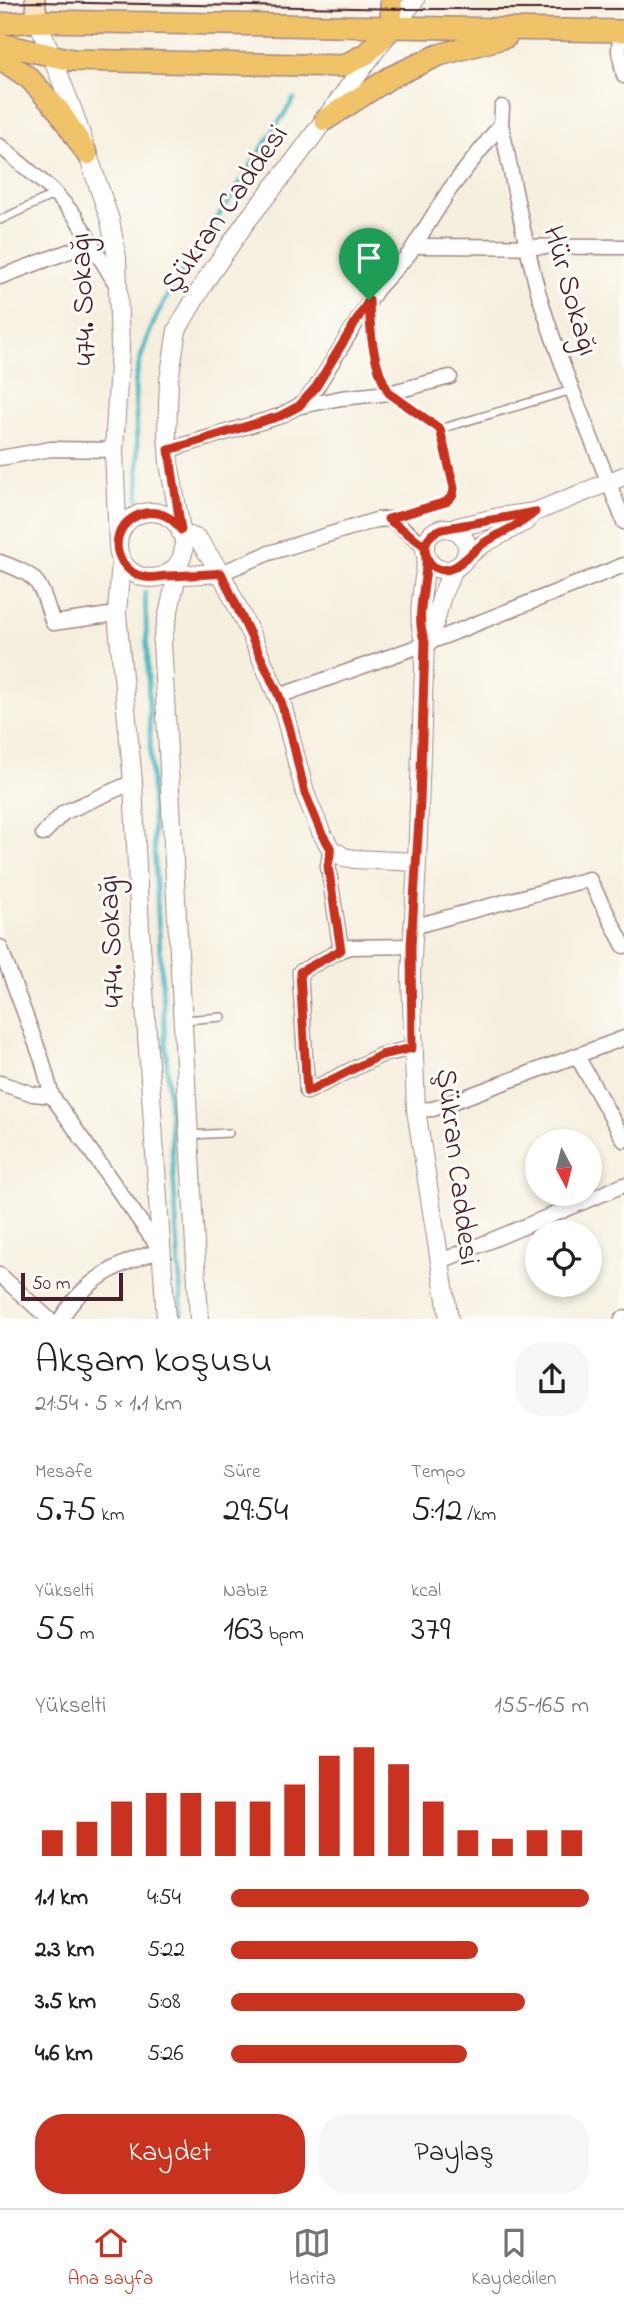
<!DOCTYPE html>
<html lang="tr">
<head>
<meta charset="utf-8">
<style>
  body { margin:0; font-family:"Indie Flower",sans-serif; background:#f6f6f6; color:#202124; height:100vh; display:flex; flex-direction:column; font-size:26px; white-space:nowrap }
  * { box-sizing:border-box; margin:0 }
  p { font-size:23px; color:#757577 }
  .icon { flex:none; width:38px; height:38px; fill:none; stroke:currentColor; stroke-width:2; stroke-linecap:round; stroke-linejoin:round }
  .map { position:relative; height:1319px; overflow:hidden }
  .details { display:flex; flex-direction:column; background:#fff; flex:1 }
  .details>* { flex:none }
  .needle { width:46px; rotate:173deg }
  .controls { position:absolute; left:525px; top:1129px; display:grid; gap:14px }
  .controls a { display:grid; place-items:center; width:77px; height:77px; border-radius:50%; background:#fff; box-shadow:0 4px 10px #0003; font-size:35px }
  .scale { position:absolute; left:21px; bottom:18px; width:102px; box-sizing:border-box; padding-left:7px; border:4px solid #4a1f2b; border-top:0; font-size:19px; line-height:24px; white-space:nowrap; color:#4a1f2b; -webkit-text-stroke:5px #fdfcf7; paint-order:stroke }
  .pin { position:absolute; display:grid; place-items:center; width:60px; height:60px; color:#fff; margin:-72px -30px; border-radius:50% 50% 50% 0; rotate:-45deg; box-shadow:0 0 7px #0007 }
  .pin .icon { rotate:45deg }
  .round { display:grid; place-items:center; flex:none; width:74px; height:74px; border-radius:28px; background:#f6f6f6 }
  .overview { display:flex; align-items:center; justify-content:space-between; height:119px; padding:0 35px }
  h1 { font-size:38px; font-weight:600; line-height:52px }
  .figures { display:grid; grid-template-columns:repeat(3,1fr); gap:10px; height:119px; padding:7px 35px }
  .figures div { display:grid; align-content:center }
  .figures b { font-size:35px; font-weight:600 }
  .figures small { font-size:19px; font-weight:400 }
  .figures p { font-size:19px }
  .chart { height:196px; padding:14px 35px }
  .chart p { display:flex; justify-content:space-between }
  .chart svg { width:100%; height:126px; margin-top:7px; stroke:#c8321e; stroke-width:6 }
  .button { display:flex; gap:14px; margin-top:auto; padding:14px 35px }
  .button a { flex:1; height:80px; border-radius:28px; background:#c8321e; color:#fff; font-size:28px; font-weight:600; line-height:80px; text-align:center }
  .button a+a { background:#f6f6f6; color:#202124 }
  ul { padding:0 35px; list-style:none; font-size:23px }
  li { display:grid; grid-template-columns:112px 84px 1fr; align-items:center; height:52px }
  li i { height:18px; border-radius:9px; background:#c8321e }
  .dock { display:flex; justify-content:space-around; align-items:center; height:98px; border-top:2px solid #e0e0e0; background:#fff; font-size:19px; color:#757577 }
  .dock a { display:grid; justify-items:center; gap:4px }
  .dock .selected { color:#c8321e }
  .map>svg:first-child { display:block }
</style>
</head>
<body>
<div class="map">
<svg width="624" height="1319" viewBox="0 0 624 1319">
  <rect width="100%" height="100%" fill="#fdfcf7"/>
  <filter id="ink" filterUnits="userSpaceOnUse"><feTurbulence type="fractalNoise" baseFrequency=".0143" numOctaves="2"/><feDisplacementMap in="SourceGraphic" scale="14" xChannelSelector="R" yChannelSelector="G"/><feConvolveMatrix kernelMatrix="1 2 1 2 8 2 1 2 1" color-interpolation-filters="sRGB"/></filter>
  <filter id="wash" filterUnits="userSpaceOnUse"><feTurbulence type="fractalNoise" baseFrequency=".00686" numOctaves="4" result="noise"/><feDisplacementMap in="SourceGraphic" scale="28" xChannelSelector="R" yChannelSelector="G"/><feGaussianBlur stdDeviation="1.57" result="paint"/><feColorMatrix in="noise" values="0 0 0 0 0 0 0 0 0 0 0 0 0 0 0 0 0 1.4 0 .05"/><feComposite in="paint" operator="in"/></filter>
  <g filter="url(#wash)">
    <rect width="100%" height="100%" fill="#f5efde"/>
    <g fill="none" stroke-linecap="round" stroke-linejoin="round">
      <g stroke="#48b5c4" stroke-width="4.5">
        <path d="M 139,505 L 135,384 C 145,320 183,270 218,217 C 244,178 268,138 294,99"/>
        <polyline points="145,593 154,848 182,1319"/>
      </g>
    </g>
  </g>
  <g filter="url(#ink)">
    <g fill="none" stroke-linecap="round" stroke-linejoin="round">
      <defs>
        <g id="service">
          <polyline points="0,220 55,194"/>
          <polyline points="389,393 440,429"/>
          <polyline points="391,518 446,502 453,495 454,488 440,429 572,390"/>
          <polyline points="184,1020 222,1017"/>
          <polyline points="191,1135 229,1133"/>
        </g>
        <g id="minor">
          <polyline points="620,31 619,51 624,76"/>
          <path d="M 502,107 L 501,124 C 513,180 523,236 538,291 C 561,370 595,445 624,522"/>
          <polyline points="0,146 52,190 75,216 117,286"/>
          <polyline points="414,246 624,247"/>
          <polyline points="0,277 91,243"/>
          <polyline points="301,406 341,398 389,393 450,377"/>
          <polyline points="168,450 280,416 302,404 316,388 377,289 409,254 450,189 501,124"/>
          <polyline points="0,458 51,449 114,450"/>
          <path d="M 0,562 C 42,577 39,582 53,623 L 117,614"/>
          <polyline points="221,573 269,553 376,520 389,519 395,522 425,546"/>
          <polyline points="279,696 425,644 624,565"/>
          <polyline points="43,834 63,813 133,782"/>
          <polyline points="331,849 328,866 341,950"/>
          <polyline points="412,927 589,879 624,946"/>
          <polyline points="411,946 350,947 341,950 300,972 307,1092 381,1055 413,1048"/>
          <path d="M 0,947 L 42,1060 L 52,1096 L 161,1251 C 120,1261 83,1281 61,1319"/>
          <polyline points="577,1056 624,1140"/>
          <polyline points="0,1083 33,1094 52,1096"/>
          <polyline points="416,1110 433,1109 624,1038"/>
          <polyline points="439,1262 624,1185"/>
          <polyline points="0,1275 49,1319"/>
          <polyline points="622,1319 624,1318"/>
        </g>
        <g id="tertiary">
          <polyline points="38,21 73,111 110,220 117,258 120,348 114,450 118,544"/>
          <circle cx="151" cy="545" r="33"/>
          <circle cx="446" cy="549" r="21"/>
          <polyline points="450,529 499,517 535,512 624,476"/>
          <polyline points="181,530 169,463 167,434 169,380 177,330 206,280 246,222 295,160 392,28 415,0"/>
          <polyline points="181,533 198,539 221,573 251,635 283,708 305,793 321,832 331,849 344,857 354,859 417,862 411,976 416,1110 449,1319"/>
          <polyline points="465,558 483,544 526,521 532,514"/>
          <polyline points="121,559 117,614 133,782 140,930 166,1319"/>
          <polyline points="180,561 162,642 199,1319"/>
          <polyline points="165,576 221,573"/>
          <polyline points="425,642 435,622 442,595 454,568"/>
          <path d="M 417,862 L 425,642 C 415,620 424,581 427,557"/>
        </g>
        <polyline id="secondary" points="35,0 38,21"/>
        <g id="primary">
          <polyline points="0,24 38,21 624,31"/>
          <polyline points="0,44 72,60 343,66 366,54 392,28 391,0"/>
          <polyline points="0,58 29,78 59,111 87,154"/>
          <polyline points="325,120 391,77 439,55 506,37"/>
        </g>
      </defs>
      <use href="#service" stroke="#a08784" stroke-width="10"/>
      <use href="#minor" stroke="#a08784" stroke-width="17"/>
      <use href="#tertiary" stroke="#a08784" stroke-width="20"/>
      <use href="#secondary" stroke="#a08784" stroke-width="22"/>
      <use href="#primary" stroke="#a08784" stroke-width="24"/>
      <polyline stroke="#a08784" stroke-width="2.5" stroke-dasharray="2 5" stroke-linecap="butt" points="370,328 382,379"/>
      <use href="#service" stroke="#fff" stroke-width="7"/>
      <use href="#minor" stroke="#fff" stroke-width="14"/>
      <use href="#tertiary" stroke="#fff" stroke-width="18"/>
      <use href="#secondary" stroke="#f9e7c3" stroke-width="19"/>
      <use href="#primary" stroke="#f1c369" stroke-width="21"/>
      <polyline stroke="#4a1f2b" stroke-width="2" points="0,3 35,2 407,9 624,9"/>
    </g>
  </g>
  <g fill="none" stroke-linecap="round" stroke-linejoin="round" filter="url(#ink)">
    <defs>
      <path id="route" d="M 369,300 L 316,387 L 299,406 L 280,416 L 169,450 L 181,530 C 155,490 99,526 123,563 C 128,570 136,576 145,577 C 152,579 159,576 167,576 C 185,575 203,575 221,573 L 279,696 L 289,726 L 305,793 L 321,832 L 331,849 L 328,866 L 341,950 L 300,972 L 307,1092 L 381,1055 L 412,1048 L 411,946 L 420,804 L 425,642 C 414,616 427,586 426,559 C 426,554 424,548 426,543 C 429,535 435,531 442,529 L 535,512 C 520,526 501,532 484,543 C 469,553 452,580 433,566 C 427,561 425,554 425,546 L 388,519 L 446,502 L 453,495 L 454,488 L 440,429 L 389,393 C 373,365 370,333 369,300"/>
    </defs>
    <use href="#route" stroke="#fff" stroke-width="14"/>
    <use href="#route" stroke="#c8321e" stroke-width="9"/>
  </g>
  <g text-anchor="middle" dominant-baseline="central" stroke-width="6" stroke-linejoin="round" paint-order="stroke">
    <g font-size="30" fill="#4a1f2b" stroke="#fdfcf7">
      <text transform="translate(226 210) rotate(-55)">Şükran Caddesi</text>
      <text transform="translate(569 291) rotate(74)">Hür Sokağı</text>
      <text transform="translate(85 299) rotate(-93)">474. Sokağı</text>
      <text transform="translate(113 941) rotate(-93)">474. Sokağı</text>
      <text transform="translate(456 1167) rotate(83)">Şükran Caddesi</text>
    </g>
  </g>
</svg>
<div class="controls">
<a><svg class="needle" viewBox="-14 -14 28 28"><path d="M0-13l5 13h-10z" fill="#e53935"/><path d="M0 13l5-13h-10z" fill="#757577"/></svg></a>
<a><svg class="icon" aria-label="locate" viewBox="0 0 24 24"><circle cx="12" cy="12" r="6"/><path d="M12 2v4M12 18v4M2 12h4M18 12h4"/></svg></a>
</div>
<div class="scale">50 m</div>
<div class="pin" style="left:369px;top:300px;background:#1e9e55"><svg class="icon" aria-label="arrive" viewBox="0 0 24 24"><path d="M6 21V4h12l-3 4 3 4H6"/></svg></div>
</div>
<section class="details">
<div class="overview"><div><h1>Akşam koşusu</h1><p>21:54 · 5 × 1.1 km</p></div><a class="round"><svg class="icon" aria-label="share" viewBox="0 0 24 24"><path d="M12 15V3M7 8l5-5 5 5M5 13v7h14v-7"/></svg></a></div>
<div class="figures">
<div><p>Mesafe</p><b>5.75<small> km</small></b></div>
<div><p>Süre</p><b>29:54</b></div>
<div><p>Tempo</p><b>5:12<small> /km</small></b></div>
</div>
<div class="figures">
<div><p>Yükselti</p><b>55<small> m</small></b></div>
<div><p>Nabız</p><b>163<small> bpm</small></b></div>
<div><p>kcal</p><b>379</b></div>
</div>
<div class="chart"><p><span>Yükselti</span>155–165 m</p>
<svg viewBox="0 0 160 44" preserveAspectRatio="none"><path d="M5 44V35M15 44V32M25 44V25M35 44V22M45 44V22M55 44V25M65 44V25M75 44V19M85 44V9M95 44V6M105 44V12M115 44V25M125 44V35M135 44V38M145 44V35M155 44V35"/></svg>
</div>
<ul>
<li><b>1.1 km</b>4:54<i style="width:100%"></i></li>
<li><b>2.3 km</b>5:22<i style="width:69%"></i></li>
<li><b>3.5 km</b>5:08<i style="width:82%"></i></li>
<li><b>4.6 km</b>5:26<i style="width:66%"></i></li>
</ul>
<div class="button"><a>Kaydet</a><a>Paylaş</a></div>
</section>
<nav class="dock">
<a class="selected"><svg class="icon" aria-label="home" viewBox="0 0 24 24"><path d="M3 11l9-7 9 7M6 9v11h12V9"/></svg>Ana sayfa</a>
<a><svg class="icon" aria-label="map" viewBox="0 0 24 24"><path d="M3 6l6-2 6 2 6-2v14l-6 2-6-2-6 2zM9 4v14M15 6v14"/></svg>Harita</a>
<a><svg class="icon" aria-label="saved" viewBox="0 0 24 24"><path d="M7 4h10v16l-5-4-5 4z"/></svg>Kaydedilen</a>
</nav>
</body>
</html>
